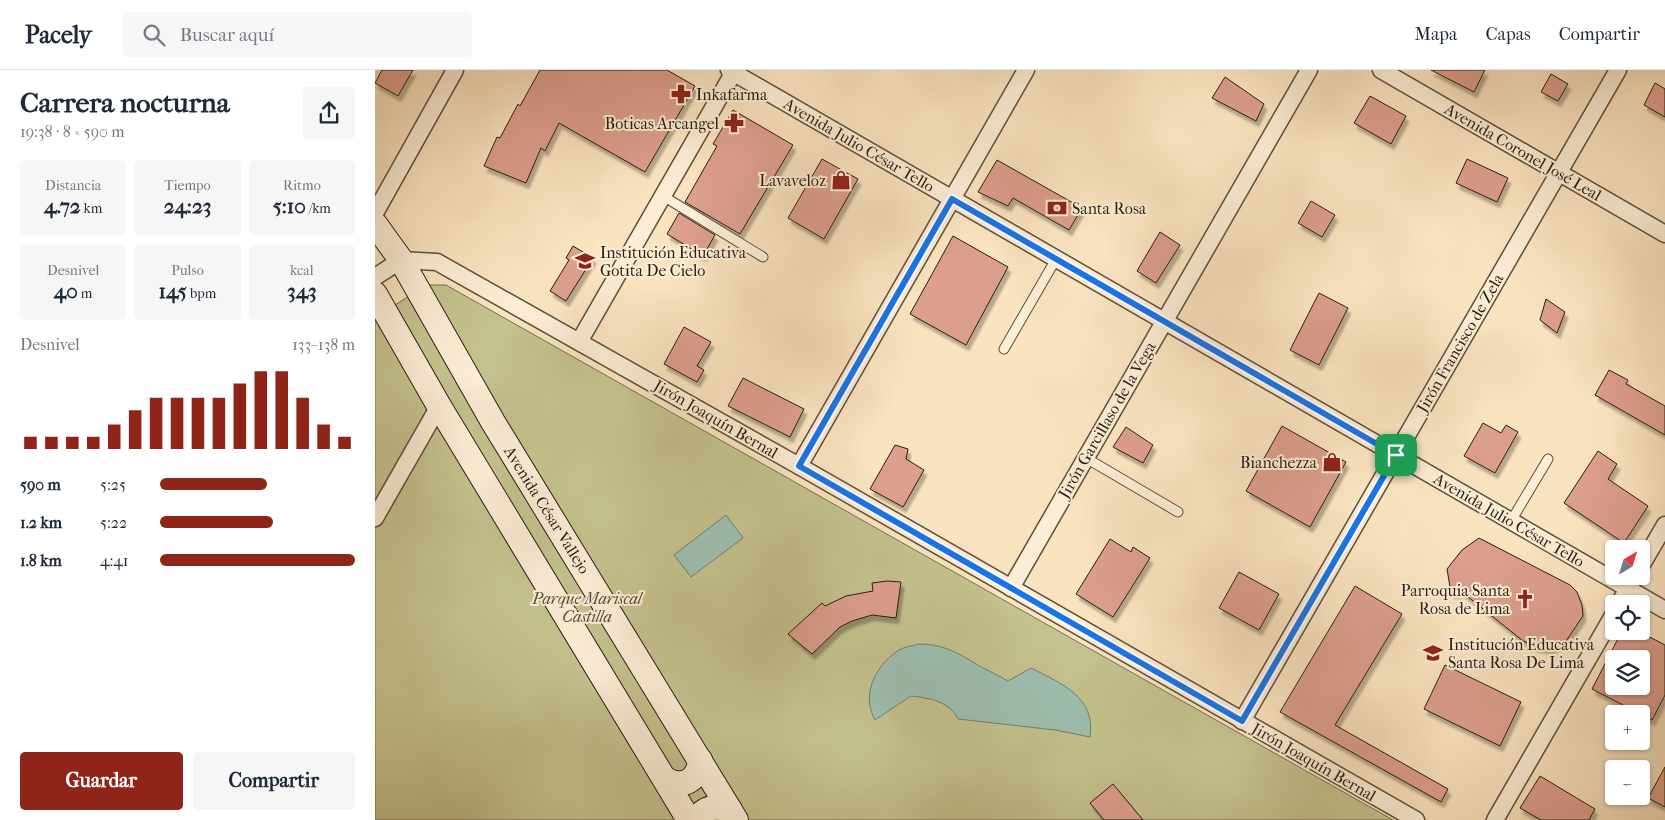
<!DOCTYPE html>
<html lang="es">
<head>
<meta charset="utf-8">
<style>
  body { margin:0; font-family:"IM FELL French Canon",serif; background:#f6f6f7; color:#1f2937; height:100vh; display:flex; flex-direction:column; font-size:19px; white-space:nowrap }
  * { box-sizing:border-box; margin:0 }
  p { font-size:16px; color:#747a83 }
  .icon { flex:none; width:28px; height:28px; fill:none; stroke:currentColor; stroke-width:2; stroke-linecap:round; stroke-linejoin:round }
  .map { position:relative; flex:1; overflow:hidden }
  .drawer { display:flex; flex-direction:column; background:#fff; width:375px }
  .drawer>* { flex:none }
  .needle { width:32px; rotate:38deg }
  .fabs { position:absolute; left:1230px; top:470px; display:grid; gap:10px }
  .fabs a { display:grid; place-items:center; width:45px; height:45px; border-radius:5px; background:#fff; box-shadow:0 1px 4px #0004; font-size:25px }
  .pin { position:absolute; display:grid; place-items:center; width:42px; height:42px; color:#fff; margin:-21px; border-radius:10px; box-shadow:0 2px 8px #0006 }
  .round { display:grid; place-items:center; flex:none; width:52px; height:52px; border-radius:5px; background:#f6f6f7 }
  .overview { display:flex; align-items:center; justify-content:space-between; height:85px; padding:0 20px }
  h1 { font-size:28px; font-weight:800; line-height:38px }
  .stats { display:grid; grid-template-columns:repeat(3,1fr); gap:8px; height:85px; padding:5px 20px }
  .stats div { display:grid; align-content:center; border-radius:5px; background:#f6f6f7; text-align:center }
  .stats b { font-size:21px; font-weight:800 }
  .stats small { font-size:14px; font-weight:400 }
  .stats p { font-size:14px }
  .chart { height:140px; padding:10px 20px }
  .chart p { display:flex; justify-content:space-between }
  .chart svg { width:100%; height:90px; margin-top:5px; stroke:#8f2418; stroke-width:6 }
  .cta { display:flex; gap:10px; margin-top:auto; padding:10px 20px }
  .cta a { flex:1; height:58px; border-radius:5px; background:#8f2418; color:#fff; font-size:20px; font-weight:800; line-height:58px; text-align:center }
  .cta a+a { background:#f6f6f7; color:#1f2937 }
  ul { padding:0 20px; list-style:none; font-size:16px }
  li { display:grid; grid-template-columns:80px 60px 1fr; align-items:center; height:38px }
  li i { height:12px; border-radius:6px; background:#8f2418 }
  header { display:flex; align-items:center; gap:30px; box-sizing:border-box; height:70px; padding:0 25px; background:#fff; border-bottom:1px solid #e0e1e3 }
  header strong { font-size:24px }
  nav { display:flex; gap:28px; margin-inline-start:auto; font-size:18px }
  .search { width:350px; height:45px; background:#f6f6f7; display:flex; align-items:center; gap:12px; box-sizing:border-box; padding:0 18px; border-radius:5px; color:#747a83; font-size:19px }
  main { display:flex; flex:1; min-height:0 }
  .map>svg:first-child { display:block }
</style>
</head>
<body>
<header>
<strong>Pacely</strong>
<div class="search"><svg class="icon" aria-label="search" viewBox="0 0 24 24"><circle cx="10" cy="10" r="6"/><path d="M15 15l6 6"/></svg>Buscar aquí</div>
<nav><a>Mapa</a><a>Capas</a><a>Compartir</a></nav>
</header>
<main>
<section class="drawer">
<div class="overview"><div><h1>Carrera nocturna</h1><p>19:38 · 8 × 590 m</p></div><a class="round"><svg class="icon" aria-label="share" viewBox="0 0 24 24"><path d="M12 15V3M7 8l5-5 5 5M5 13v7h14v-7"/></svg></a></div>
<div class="stats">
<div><p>Distancia</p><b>4.72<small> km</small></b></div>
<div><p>Tiempo</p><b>24:23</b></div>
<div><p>Ritmo</p><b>5:10<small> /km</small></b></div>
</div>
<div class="stats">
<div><p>Desnivel</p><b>40<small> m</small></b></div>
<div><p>Pulso</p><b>145<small> bpm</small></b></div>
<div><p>kcal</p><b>343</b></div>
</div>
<div class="chart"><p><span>Desnivel</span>133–138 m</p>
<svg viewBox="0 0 160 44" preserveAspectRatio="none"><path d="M5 44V38M15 44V38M25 44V38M35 44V38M45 44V32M55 44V25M65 44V19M75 44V19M85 44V19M95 44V19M105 44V12M115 44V6M125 44V6M135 44V19M145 44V32M155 44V38"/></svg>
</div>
<ul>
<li><b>590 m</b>5:25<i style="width:55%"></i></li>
<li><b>1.2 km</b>5:22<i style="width:58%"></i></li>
<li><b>1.8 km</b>4:41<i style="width:100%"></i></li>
</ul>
<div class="cta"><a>Guardar</a><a>Compartir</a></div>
</section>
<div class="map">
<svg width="1290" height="750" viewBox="0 0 1290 750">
  <defs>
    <filter id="shadow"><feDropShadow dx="3" dy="5.5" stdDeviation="1" flood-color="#0004"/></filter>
  </defs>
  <rect width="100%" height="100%" fill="#fae4c0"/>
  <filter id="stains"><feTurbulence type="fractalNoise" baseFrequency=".004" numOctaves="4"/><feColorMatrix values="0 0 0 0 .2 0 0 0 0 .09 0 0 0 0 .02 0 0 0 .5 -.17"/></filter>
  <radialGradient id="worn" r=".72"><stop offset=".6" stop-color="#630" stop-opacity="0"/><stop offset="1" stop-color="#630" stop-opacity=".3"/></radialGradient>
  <polygon fill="#c4c28e" stroke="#766f4e" points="51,215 71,215 1018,750 0,750 0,248"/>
  <g fill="#9ebfb0" stroke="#6f7e70">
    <polygon points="351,445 368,468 316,507 299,485"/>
    <path d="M 544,574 C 567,574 582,582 601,594 C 611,600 623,605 633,611 L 656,598 C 687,614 721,627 715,667 L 680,660 L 583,649 C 574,631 554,628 536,626 L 500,650 C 486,625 500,597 521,582 C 527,577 537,576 544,574 Z"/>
  </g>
  <g fill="#dc9e8d" stroke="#291c0f" fill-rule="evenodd" filter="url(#shadow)">
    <polygon points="7,0 38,0 23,26 0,13"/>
    <polygon points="165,0 292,0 320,16 270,102 184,53 170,81 166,78 151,113 109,96 122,67 125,68 143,34 145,36"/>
    <polygon points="1056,0 1110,0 1099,22"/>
    <polygon points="1176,4 1193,14 1183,31 1166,22"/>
    <polygon points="850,7 889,34 881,51 837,28"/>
    <polygon points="1280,13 1290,19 1290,47 1269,35"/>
    <polygon points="995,26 1031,46 1016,74 979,53"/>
    <polygon points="358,40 418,75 365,164 310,132 342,76 338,74"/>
    <polygon points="447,89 483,109 449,169 413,148"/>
    <polygon points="1092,89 1133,108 1122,132 1081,113"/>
    <polygon points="622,90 707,138 694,160 638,128 633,136 603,122"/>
    <polygon points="936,131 960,145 947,167 923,153"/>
    <polygon points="304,143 340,165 328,186 292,164"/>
    <polygon points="785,162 805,175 781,213 762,201"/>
    <polygon points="578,166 633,197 591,275 535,244"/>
    <polygon points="198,176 218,188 191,231 175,221 194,190 191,188"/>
    <polygon points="944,223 973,238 944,295 915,280"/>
    <polygon points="1171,229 1190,242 1182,263 1165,250"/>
    <polygon points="309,257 336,272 322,296 329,300 322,312 289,294"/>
    <polygon points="1234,300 1253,310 1251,314 1290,336 1290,365 1220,325"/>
    <polygon points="368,308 429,339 415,367 353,336"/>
    <polygon points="1108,353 1126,363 1131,355 1143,362 1120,403 1089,386"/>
    <polygon points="907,356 971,392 935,457 871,421"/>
    <polygon points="751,357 778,375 768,393 738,377"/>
    <polygon points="520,375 533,379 531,389 549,400 528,437 495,419"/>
    <polygon points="1223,381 1242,394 1233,409 1273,436 1249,473 1189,433"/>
    <polygon points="1104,468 1195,515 1202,522 1207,535 1208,546 1191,571 1175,579 1162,577 1148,571 1087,522 1076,523 1072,499 1087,480"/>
    <polygon points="735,469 756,482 758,477 775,488 738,547 701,524"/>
    <polygon points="864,502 904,524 884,560 844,538"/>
    <polygon points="512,511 526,512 521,548 497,545 477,551 465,557 437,584 413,564 447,533 450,536 471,526 498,521 497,513"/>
    <polygon points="980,516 1027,544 960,655 1073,719 1066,732 905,642"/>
    <path d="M 1247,561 L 1263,561 L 1290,575 L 1290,625 L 1277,650 L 1217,619 ZM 1239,589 L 1266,589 L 1266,616 L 1239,616 Z"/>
    <polygon points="1070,595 1146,632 1125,676 1049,639"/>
    <polygon points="1290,697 1290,737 1273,728"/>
    <polygon points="1165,706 1220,739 1214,750 1166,750 1145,738"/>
    <polygon points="738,714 768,750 729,750 715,733"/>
  </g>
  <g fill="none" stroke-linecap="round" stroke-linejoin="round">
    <defs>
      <g id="lane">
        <polyline points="288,126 388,187"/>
        <polyline points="629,279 681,189"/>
        <polyline points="711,388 803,442"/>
        <polyline points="1136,451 1173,389"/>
      </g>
      <g id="street">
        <polyline points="354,0 1290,540"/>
        <polyline points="1006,0 1290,164"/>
        <polyline points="0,143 80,0"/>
        <polyline points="0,207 26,190 62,192 424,396 1041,750"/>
        <polyline points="204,272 360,0"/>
        <polyline points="424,396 651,0"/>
        <polyline points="0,448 64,336"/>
        <polyline points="1266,496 1290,455"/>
        <polyline points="636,518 934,0"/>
        <polyline points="1244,534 1260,506"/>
        <polyline points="867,651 1243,0"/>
        <polyline points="1120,750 1239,544"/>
      </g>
      <g id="secondary">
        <polyline points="0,154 26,190 118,352 361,750"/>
        <polyline points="0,224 64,336 314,750"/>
        <path d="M 290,709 C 308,719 323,711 325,690"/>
        <path d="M 322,750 C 329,736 342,736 355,740"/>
      </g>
    </defs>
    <use href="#lane" stroke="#5d4e3b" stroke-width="11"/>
    <use href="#street" stroke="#5d4e3b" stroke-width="19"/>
    <use href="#secondary" stroke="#291c0f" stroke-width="26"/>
    <use href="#lane" stroke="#fcedd6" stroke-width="9"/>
    <use href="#street" stroke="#fcedd6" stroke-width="16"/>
    <use href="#secondary" stroke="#fcedd6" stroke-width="24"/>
  </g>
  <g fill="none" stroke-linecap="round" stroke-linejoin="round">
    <defs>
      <polygon id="route" points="577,129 1021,385 867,651 424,396"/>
    </defs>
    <use href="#route" stroke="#fff" stroke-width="10"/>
    <use href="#route" stroke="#1a73e8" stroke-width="6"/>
  </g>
  <defs>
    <symbol id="pharmacy-bare" viewBox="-9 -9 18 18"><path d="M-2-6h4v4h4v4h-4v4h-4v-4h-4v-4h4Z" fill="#8f2418" stroke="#fcedd6" stroke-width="2.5" paint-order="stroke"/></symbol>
    <symbol id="shop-bare" viewBox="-9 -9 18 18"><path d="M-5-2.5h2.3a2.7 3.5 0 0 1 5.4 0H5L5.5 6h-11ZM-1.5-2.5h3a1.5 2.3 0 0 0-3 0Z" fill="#8f2418" stroke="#fcedd6" stroke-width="2.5" paint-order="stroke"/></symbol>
    <symbol id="bank-bare" viewBox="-9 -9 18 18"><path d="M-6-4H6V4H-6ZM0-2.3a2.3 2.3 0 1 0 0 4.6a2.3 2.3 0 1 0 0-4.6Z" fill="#8f2418" stroke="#fcedd6" stroke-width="2.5" paint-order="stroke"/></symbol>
    <symbol id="school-bare" viewBox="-9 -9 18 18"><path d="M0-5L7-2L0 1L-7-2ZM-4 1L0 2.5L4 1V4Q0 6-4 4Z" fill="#8f2418" stroke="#fcedd6" stroke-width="2.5" paint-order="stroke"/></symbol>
    <symbol id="church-bare" viewBox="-9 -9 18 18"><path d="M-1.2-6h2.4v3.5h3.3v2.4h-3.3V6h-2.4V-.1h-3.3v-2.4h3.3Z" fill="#8f2418" stroke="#fcedd6" stroke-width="2.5" paint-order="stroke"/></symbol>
  </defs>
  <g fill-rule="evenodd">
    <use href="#pharmacy-bare" x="292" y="10" width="28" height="28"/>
    <use href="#pharmacy-bare" x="345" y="39" width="28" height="28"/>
    <use href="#shop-bare" x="452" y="96" width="28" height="28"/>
    <use href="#bank-bare" x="668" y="124" width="28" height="28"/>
    <use href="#school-bare" x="196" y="177" width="28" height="28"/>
    <use href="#shop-bare" x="943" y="378" width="28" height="28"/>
    <use href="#church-bare" x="1136" y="515" width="28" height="28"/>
    <use href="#school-bare" x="1044" y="569" width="28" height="28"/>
  </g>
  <g text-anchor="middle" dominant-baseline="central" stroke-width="4" stroke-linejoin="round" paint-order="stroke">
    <g font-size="16" fill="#291c0f" stroke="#fcedd6" text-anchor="start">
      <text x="321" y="24">Inkafarma</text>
      <text x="344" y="53" text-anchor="end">Boticas Arcangel</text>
      <text x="451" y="110" text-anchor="end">Lavaveloz</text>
      <text x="697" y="138">Santa Rosa</text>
      <text x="225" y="182">Institución Educativa<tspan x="225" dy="18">Gotita De Cielo</tspan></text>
      <text x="942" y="392" text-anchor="end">Bianchezza</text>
      <text x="1135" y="520" text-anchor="end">Parroquia Santa<tspan x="1135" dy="18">Rosa de Lima</tspan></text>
      <text x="1073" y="574">Institución Educativa<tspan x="1073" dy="18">Santa Rosa De Lima</tspan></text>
    </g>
    <g font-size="16" fill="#291c0f" stroke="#fcedd6">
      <text transform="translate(484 75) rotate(30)">Avenida Julio César Tello</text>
      <text transform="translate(1148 82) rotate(30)">Avenida Coronel José Leal</text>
      <text transform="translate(1085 273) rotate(-60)">Jirón Francisco de Zela</text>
      <text transform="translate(341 349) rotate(30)">Jirón Joaquín Bernal</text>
      <text transform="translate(732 350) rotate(-60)">Jirón Garcillaso de la Vega</text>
      <text transform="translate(172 440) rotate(58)">Avenida César Vallejo</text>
      <text transform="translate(1134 450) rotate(30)">Avenida Julio César Tello</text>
      <text transform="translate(939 692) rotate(30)">Jirón Joaquín Bernal</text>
    </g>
    <g font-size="16" font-style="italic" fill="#584e35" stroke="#fcedd6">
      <text x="212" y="528">Parque Mariscal<tspan x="212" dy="18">Castilla</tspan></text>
    </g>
  </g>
  <rect width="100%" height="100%" filter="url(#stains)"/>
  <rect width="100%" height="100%" fill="url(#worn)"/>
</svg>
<div class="fabs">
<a><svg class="needle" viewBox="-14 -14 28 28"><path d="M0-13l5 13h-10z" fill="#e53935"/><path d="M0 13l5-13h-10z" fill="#747a83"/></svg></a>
<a><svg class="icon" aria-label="locate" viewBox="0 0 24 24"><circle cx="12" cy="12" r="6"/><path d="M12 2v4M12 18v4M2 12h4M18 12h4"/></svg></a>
<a><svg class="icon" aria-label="layers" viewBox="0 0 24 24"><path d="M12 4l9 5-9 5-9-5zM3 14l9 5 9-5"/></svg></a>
<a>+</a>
<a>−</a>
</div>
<div class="pin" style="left:1021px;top:385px;background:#1e9e55"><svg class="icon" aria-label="arrive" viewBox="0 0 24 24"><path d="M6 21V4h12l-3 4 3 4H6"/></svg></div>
</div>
</main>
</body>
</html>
